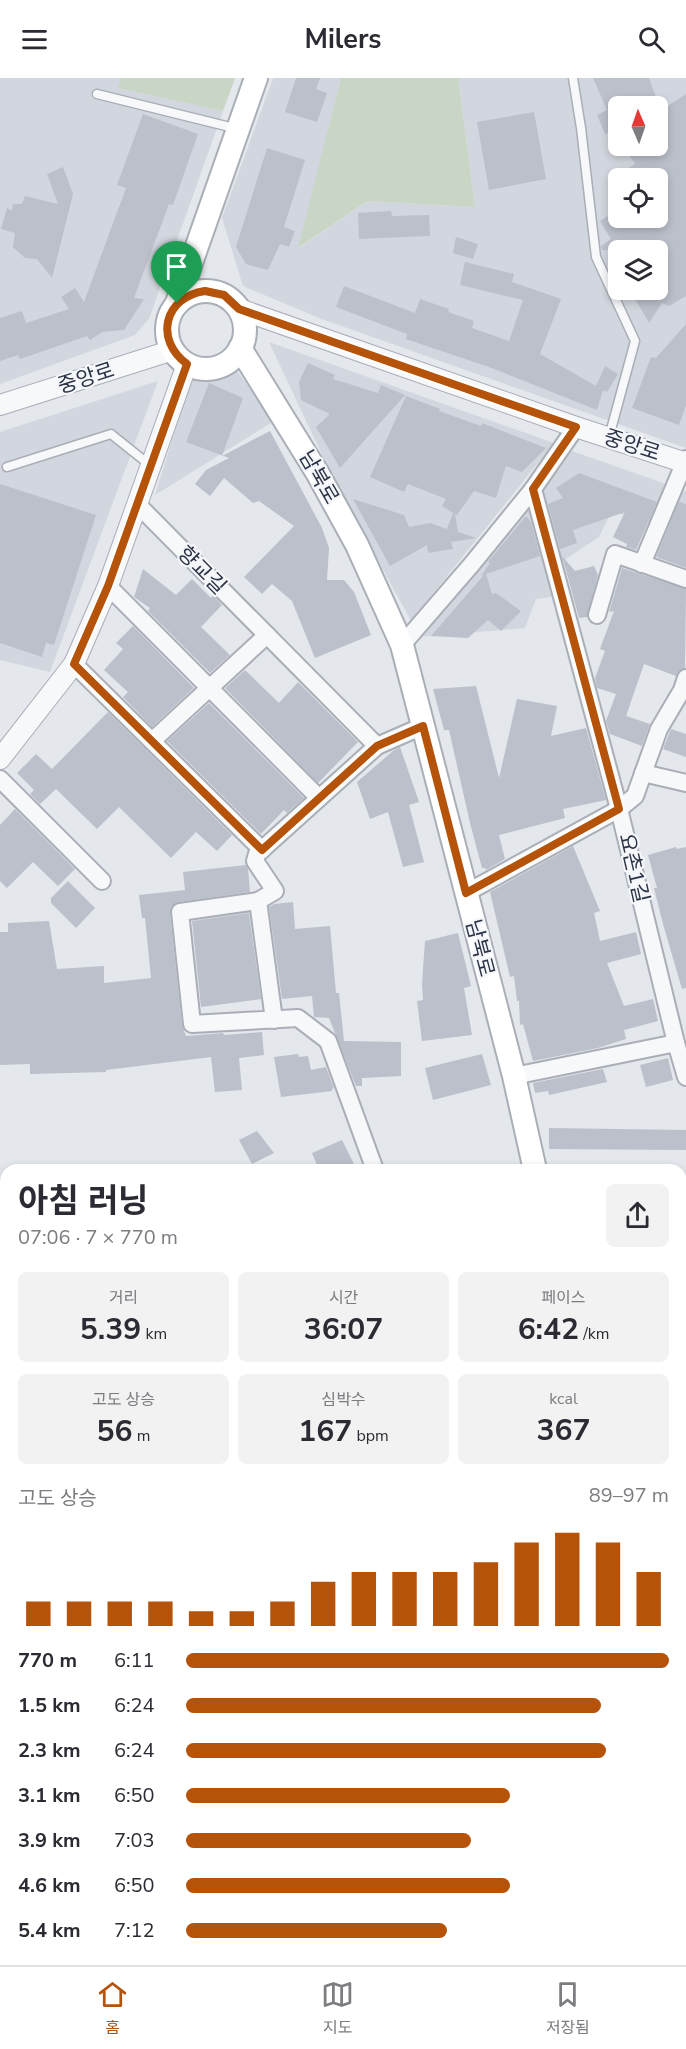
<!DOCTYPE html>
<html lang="ko">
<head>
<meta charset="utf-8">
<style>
  body { margin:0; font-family:"Nunito Sans","Noto Sans KR",sans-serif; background:#f2f2f3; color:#2b2b33; height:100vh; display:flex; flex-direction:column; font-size:22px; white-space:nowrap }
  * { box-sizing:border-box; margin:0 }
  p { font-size:20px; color:#7c7c81 }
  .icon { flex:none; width:33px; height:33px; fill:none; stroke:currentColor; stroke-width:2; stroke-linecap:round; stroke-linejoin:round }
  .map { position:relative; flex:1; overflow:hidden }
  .side { position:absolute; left:0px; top:1086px; width:687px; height:801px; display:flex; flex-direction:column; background:#fff; border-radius:18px 18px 0 0; box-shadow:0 3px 9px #0003 }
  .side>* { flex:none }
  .needle { width:39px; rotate:358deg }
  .fabs { position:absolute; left:608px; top:18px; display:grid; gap:12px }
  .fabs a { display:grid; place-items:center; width:60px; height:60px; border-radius:9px; background:#fff; box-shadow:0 3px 9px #0003; font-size:30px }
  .pin { position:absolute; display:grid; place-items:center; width:51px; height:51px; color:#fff; margin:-62px -26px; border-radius:50% 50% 50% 0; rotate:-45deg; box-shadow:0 0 6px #0007 }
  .pin .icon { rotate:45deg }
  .round { display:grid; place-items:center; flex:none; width:63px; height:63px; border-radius:9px; background:#f2f2f3 }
  .overview { display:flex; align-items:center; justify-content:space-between; height:102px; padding:0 18px }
  h1 { font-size:33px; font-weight:700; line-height:45px }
  .metrics { display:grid; grid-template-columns:repeat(3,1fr); gap:9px; height:102px; padding:6px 18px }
  .metrics div { display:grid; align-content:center; border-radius:9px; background:#f2f2f3; text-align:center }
  .metrics b { font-size:30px; font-weight:700 }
  .metrics small { font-size:16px; font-weight:400 }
  .metrics p { font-size:16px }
  .chart { height:168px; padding:12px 18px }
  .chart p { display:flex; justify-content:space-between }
  .chart svg { width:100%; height:108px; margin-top:6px; stroke:#b45309; stroke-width:6 }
  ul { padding:0 18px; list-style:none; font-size:20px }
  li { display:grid; grid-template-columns:96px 72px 1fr; align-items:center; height:45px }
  li i { height:15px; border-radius:8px; background:#b45309 }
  header { display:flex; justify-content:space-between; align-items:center; height:78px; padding:0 18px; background:#fff; font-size:27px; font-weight:700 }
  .dock { display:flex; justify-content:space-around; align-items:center; height:84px; border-top:2px solid #e1e1e2; background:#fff; font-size:16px; color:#7c7c81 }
  .dock a { display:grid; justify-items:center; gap:3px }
  .dock .active { color:#b45309 }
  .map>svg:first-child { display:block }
</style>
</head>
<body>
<header><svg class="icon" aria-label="menu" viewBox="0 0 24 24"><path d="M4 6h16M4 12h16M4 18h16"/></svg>Milers<svg class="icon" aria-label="search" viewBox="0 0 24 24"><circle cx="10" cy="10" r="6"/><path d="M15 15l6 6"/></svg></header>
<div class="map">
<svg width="686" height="1887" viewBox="0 0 686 1887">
  <rect width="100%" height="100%" fill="#e4e7ec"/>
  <g fill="#d2d6de" fill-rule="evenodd">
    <polygon points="0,0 121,0 119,10 223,33 149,241 135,257 0,306"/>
    <path d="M 273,0 L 341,0 L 299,170 L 367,123 L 475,129 L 458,0 L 686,0 L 686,370 L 319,240 L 243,208 L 222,140 ZM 618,28 L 657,28 L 657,68 L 618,68 ZM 618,100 L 657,100 L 657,140 L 618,140 ZM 618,172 L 657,172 L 657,212 L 618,212 Z"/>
    <polygon points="269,264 554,365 411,543 333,400"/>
    <polygon points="234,289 274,343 155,417 191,301"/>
    <polygon points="158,303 50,594 0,582 0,354"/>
    <polygon points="572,373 686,413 686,460 612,433 599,459 563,483 557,518 536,521 525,550 418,559"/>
  </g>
  <g fill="#c9d6c5">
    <polygon points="121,0 235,0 223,33 118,10"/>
    <polygon points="341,0 458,0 475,129 367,123 298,170"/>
  </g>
  <g fill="#bbc0ca">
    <polygon points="296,0 320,0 316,11 327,15 317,44 285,34"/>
    <polygon points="593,0 649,0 659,28 618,28 618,57 616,51 605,56 597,37 607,32"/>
    <polygon points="686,16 686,218 669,228 662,225 649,245 630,212 657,212 657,172 602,172 601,168 611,161 600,143 618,132 618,140 657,140 657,100 613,100 635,86 628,75 640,68 657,68 657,35"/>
    <polygon points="534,34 546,101 489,112 477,44"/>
    <polygon points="143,36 198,56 173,127 169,126 134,220 144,221 124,252 102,254 90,262 87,258 20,281 18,277 0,283 0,240 22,233 26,245 69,231 61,219 75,210 84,224 126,110 117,107"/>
    <polygon points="267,70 305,82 284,149 295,153 289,169 280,166 268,192 246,186 236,169"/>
    <polygon points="63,89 73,116 52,200 37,181 25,180 13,169 15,155 1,151 7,130 12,133 13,126 22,126 25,118 58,126 47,96"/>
    <polygon points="391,133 392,138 429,137 430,158 359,161 358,135"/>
    <polygon points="456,159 478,166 473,181 453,175"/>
    <polygon points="465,184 514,196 512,204 561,221 540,276 596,308 605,288 618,296 607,314 603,312 597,332 489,289 406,261 407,256 336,229 344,208 415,235 420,221 449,231 448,234 474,243 472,250 509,263 523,222 460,207"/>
    <polygon points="686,246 686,327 679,347 632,330 651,279 656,280"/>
    <polygon points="308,285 335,297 333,301 378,315 381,307 405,317 340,390 316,349 330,336 301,322 299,304"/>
    <polygon points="209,305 243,320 222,378 270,353 322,450 329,470 327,502 344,502 354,514 371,557 315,580 292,523 272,506 262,516 244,499 294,448 259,423 253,425 224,400 210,418 195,406 206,392 229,380 186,364"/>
    <polygon points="406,318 440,331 439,333 481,348 482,345 546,370 522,394 506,388 496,420 474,413 457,437 455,436 458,454 476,460 451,464 453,471 428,475 427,467 390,488 353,421 404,437 409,449 430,445 447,451 453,435 442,428 446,421 408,406 404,414 370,399"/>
    <polygon points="579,395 657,424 636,472 626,469 627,466 613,459 625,434 573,452 577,465 560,471 548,426 563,420 556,410"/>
    <polygon points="0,406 96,437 54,567 46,565 42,579 0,565"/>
    <polygon points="679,424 686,426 686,490 656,479"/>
    <polygon points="526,438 531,444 540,478 486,496 492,516 496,515 521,533 501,553 488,542 468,560 431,558 484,497 481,498 490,485 488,484"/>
    <polygon points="562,478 575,493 594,488 598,497 587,539 579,540"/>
    <polygon points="622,490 686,511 685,590 680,592 676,598 644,586 626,638 650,646 642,668 610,656 606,643 616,616 597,610 595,600 605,573 600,571 614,533 609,534"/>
    <polygon points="143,491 176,517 192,501 211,520 213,517 222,527 201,549 230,577 210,595 148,533 150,530 134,519"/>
    <polygon points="133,548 194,610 152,649 123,619 128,614 104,592 123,571 116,565"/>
    <polygon points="245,592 279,625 298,604 358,664 318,705 225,610"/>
    <polygon points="476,608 499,700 517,621 557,628 551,658 586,650 606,722 563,731 565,740 499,757 505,781 486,792 485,790 482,790 470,745 449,652 444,652 433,611"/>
    <polygon points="209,625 304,720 287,735 284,732 261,756 167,663"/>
    <polygon points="108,634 232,757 217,773 196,754 171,780 119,729 97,751 56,711 40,726 30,716 34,712 17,695 36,676 52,691"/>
    <polygon points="671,651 686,656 686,679 663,671"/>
    <polygon points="400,669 419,724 409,727 424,784 403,789 388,734 370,741 357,704 393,673"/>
    <polygon points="15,731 75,791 58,808 33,784 7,810 0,803 0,747"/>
    <polygon points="573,768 600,833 594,835 600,863 636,854 641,876 607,885 624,928 653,921 658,943 624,952 626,961 598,970 533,983 523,946 520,947 519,923 517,923 514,898 510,899 490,814"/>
    <polygon points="676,769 677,771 686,769 686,910 682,911 663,846 654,810 657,810 648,777"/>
    <polygon points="246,787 248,791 250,814 179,824 171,829 170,835 182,947 186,958 223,955 224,957 262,954 264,977 239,980 242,1012 215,1014 211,979 106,992 106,994 30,996 30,986 0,987 0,854 8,854 8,845 49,843 57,891 104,888 104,905 151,900 145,840 142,840 139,817 185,812 183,794"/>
    <polygon points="68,803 95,830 76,850 51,825 51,820"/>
    <polygon points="293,824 295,851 330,848 336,915 339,915 344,963 401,964 401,998 362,1000 362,1008 356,1008 329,940 314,939 312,918 282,921 269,829 274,826"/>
    <polygon points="249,835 261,921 201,929 192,843"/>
    <polygon points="458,855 471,908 464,910 472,957 422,963 417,923 423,922 422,906 425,863"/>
    <polygon points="298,976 299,979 308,978 311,992 326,989 334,1010 332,1011 332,1013 281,1019 274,979"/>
    <polygon points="482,976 491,1007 433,1022 425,990"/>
    <polygon points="668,980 673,1002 646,1009 640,987"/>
    <polygon points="603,991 607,1004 549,1017 548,1013 535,1015 533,1005"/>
    <polygon points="549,1050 686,1052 686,1072 549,1071"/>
    <polygon points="257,1053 274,1075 252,1086 239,1062"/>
    <polygon points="342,1062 357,1092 319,1092 312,1075"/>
  </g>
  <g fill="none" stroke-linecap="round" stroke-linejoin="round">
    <defs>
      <g id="service">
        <polyline points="573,0 581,50 596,179 635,263 609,359"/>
        <polyline points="97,16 238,51"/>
        <polyline points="7,389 111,356 151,388"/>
      </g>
      <g id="minor">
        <polyline points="533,411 619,731 676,965 686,999"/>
        <polyline points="137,426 377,668"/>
        <polyline points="642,486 686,381"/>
        <polyline points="108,508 319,720"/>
        <polyline points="597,537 615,476 686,501"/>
        <polyline points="402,567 472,486 533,411 576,349"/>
        <polyline points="74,586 262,772"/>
        <polyline points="152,663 267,557"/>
        <polyline points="643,695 686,705"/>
        <polyline points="0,701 102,803"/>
        <polyline points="466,815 619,731 635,718 659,651 682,612 686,600"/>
        <polyline points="258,823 275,813 255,783 257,776 377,668 423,648"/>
        <polyline points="274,942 258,823 180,834 192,946 298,940 328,963 375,1092"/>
        <polyline points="514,998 676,965"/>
        <polyline points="0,1228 6,1226"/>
        <polyline points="0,1266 6,1278"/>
        <polyline points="681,1275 686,1275"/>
        <polyline points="681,1502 686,1503"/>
        <polyline points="681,1596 686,1596"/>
        <polyline points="0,1736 6,1737"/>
        <polyline points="681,1743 686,1743"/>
        <polyline points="0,1882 453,1887"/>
      </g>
      <g id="tertiary">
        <polyline points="239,231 576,349 686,385"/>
        <polyline points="0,327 173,272"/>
        <polyline points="0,681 74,586 108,508 187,286"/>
        <polyline points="0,1443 6,1446"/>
      </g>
      <g id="secondary">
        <circle cx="206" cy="252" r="39"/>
        <polyline points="177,225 256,0"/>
        <polyline points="240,270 318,396 357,467 402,567 514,998 535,1092"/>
        <polyline points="613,1881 613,1887"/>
      </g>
    </defs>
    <use href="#service" stroke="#a9aeb7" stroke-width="11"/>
    <use href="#minor" stroke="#a9aeb7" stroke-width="20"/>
    <use href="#tertiary" stroke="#a9aeb7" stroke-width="22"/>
    <use href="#secondary" stroke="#a9aeb7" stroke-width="26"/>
    <use href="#service" stroke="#f7f8fa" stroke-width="8"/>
    <use href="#minor" stroke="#f7f8fa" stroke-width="16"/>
    <use href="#tertiary" stroke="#f7f8fa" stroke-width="20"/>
    <use href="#secondary" stroke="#fff" stroke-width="22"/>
  </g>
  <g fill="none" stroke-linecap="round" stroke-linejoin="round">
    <defs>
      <path id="route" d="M 205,213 L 224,217 L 239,231 L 576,349 L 533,411 L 619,731 L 466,815 L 423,648 L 377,668 L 262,772 L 74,586 L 108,508 L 187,286 C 154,262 164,219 205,213 Z"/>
    </defs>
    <use href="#route" stroke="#fff" stroke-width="12"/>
    <use href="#route" stroke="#b45309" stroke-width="8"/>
  </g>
  <g text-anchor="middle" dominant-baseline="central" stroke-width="4.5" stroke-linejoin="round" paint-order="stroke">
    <g font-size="21" fill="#2b3445" stroke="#f4f6f9">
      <text transform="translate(86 300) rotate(-18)">중앙로</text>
      <text transform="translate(632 367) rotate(18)">중앙로</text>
      <text transform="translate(319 399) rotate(60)">남북로</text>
      <text transform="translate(202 492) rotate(45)">향교길</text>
      <text transform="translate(634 790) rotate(77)">요촌1길</text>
      <text transform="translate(480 870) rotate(75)">남북로</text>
    </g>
  </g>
</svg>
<div class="fabs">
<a><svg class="needle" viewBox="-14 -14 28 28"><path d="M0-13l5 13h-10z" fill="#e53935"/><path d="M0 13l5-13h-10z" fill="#7c7c81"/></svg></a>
<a><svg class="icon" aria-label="locate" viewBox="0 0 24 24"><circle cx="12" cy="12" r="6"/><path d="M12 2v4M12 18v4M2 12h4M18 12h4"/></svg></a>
<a><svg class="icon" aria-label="layers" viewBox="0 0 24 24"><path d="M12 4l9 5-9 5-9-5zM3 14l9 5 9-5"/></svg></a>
</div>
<div class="pin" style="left:177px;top:225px;background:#1e9e55"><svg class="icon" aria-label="arrive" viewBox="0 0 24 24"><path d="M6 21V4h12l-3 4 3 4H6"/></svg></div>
<section class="side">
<div class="overview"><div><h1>아침 러닝</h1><p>07:06 · 7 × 770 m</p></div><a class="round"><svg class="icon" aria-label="share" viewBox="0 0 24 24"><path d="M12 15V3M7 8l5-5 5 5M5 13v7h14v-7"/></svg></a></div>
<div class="metrics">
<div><p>거리</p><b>5.39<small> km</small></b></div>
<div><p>시간</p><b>36:07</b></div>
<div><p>페이스</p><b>6:42<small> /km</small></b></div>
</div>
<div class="metrics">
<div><p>고도 상승</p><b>56<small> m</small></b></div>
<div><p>심박수</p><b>167<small> bpm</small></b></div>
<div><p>kcal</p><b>367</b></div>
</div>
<div class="chart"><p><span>고도 상승</span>89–97 m</p>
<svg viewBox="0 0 160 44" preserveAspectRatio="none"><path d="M5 44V34M15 44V34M25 44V34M35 44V34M45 44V38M55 44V38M65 44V34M75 44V26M85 44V22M95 44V22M105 44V22M115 44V18M125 44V10M135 44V6M145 44V10M155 44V22"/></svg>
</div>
<ul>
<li><b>770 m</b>6:11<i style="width:100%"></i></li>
<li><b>1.5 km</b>6:24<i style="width:86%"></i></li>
<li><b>2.3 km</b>6:24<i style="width:87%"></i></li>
<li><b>3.1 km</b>6:50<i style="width:67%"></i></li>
<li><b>3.9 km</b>7:03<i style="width:59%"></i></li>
<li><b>4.6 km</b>6:50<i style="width:67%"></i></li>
<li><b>5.4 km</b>7:12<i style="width:54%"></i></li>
</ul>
</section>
</div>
<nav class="dock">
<a class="active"><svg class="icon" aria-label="home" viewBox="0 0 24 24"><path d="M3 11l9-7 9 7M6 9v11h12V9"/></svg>홈</a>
<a><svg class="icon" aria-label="map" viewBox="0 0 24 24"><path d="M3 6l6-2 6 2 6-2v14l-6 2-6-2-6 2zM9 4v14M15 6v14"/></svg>지도</a>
<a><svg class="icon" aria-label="saved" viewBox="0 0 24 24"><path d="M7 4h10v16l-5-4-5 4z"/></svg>저장됨</a>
</nav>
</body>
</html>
